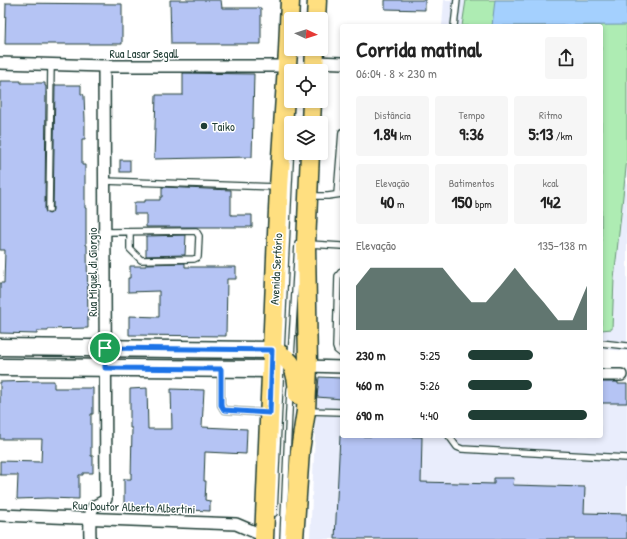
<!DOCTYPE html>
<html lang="pt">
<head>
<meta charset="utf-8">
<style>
  body { margin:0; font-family:"Patrick Hand",sans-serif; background:#f6f6f6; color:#222; height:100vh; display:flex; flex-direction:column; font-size:15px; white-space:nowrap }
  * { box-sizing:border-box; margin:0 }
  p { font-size:13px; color:#767676 }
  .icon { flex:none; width:22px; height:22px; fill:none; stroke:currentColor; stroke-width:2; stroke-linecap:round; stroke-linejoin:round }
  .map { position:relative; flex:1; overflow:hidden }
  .panel { position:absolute; left:340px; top:24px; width:263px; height:414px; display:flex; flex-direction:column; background:#fff; border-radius:4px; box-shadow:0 2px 6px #0003 }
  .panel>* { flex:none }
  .needle { width:26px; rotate:94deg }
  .fabs { position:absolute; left:284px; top:12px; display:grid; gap:8px }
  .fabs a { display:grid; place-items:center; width:44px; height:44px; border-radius:4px; background:#fff; box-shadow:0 2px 6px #0003; font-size:20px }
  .pin { position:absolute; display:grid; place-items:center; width:34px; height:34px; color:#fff; margin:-17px; border:2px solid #fff; border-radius:50%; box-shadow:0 1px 4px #0007 }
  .round { display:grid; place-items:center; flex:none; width:42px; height:42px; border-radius:4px; background:#f6f6f6 }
  .head { display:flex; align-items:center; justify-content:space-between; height:68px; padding:0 16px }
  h1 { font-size:22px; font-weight:700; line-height:30px }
  .figures { display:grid; grid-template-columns:repeat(3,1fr); gap:6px; height:68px; padding:4px 16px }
  .figures div { display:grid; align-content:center; border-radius:4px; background:#f6f6f6; text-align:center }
  .figures b { font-size:17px; font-weight:700 }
  .figures small { font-size:11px; font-weight:400 }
  .figures p { font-size:11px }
  .chart { height:112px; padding:8px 16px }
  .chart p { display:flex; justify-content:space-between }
  .chart svg { width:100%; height:72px; margin-top:4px; fill:#1f3d34; opacity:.7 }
  ul { padding:0 16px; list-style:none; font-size:13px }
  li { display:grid; grid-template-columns:64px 48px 1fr; align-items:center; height:30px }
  li i { height:10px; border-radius:5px; background:#1f3d34 }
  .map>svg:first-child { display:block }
</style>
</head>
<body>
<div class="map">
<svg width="627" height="539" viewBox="0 0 627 539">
  <rect width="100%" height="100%" fill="#fff"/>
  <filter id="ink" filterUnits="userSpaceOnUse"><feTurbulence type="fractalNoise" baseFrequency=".025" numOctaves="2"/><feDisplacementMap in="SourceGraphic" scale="8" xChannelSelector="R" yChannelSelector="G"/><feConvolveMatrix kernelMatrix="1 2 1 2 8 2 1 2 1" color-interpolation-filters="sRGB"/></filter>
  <g filter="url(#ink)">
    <g fill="#e9edfc">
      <polygon points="444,0 627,0 627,351 601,349 601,26 442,26"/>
      <polygon points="317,393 342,394 342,436 601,436 601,400 627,401 627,539 310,539"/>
    </g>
    <polygon fill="#aeecb3" stroke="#669474" points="466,0 627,0 627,159 614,279 612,329 601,330 601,26 462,26"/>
    <polygon fill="#a4d0fe" stroke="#6f95ad" points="495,0 627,0 627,25 492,26"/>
    <g fill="#b5c4f4" stroke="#1f3d34">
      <polygon points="170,0 221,0 222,8 261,8 261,44 171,44"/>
      <polygon points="385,0 425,0 425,10 385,9"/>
      <polygon points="6,3 122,4 122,44 5,44"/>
      <polygon points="183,73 254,74 252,157 154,159 156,95 183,95"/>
      <polygon points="0,81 21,81 21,83 45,83 45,86 46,86 45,210 46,212 49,214 51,213 53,210 55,85 81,85 81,94 83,94 84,96 85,119 85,139 82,139 82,165 85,165 85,208 86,208 86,245 87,245 88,328 48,329 48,331 37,331 37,334 0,333 0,283 4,283 5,250 0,250"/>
      <rect x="120" y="160" width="10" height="12"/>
      <polygon points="162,187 231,190 231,215 252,215 252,227 146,227 146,214 134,214 134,203 136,202 145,202 145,200 160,200 160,197 162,197"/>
      <polygon points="186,235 185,255 146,256 146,236"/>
      <polygon points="185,263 185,267 236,267 236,279 227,279 226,336 129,335 129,316 159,317 159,291 128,292 128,278 130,278 130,266 146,266 146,264"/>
      <polygon points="319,377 342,378 342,399 317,397"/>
      <polygon points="39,381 54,381 54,388 93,388 93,414 91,414 91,456 93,456 93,473 83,473 83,475 79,475 79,499 47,498 17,499 18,475 0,475 0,461 41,462 42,439 0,439 0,382"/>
      <polygon points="601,382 618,382 618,384 627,384 627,403 601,403"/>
      <polygon points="147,388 148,429 172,429 171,389 204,390 202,427 247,429 246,454 205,452 204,481 206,481 205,500 210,501 210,511 124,507 124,479 131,479 132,428 130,428 130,389"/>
      <polygon points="340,436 422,437 421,482 494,484 494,478 514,478 513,485 585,487 584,513 627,514 627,539 335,539"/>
    </g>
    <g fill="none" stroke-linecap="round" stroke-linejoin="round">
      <defs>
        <g id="lane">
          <polyline points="454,26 457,0"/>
          <polyline points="104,181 276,187"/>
          <polyline points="337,194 342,132"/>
          <polyline points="310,196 328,196 342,194"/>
          <polyline points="49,210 51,64"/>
          <polyline points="104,232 196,231 199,236 198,257 194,259 141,260 130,249 130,232"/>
          <polyline points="309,244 342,246"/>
          <polyline points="342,271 338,276 336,347 337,350 342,354"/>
          <polyline points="601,343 627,346"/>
          <polyline points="281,352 291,142"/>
          <polyline points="291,357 298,244"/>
          <polyline points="221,371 221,405 224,410 267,413"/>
          <polyline points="308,411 342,412"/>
          <polyline points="449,436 457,447 462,449 627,458"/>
          <polyline points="274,513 281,360"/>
          <polyline points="283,539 290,389"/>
        </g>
        <g id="street">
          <polyline points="314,62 342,63"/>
          <polyline points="0,63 104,66 287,66"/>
          <polyline points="308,366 342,367"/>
          <polyline points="601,375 621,375"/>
          <polyline points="0,515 236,524 264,536"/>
          <path d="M 90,539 C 90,531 88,511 95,506 C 99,503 103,503 106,499 L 104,66"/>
        </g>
        <g id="secondary">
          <polyline points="0,347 272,350"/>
          <polyline points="0,367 271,369"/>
        </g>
        <g id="primary">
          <polyline points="316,19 317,0"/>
          <polyline points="314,71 315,49"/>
          <polyline points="311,123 312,101"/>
          <path d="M 272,350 C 294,359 297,372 298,395"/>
          <polyline points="264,539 279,187 288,51 290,0"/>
          <polyline points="294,539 300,451 306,411 308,366 306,244 310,153"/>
        </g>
      </defs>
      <use href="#lane" stroke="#1f3d34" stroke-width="8"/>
      <use href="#street" stroke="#1f3d34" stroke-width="14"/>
      <use href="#secondary" stroke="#1f3d34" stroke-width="19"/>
      <use href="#primary" stroke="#1f3d34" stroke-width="21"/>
      <use href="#lane" stroke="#fff" stroke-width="5.5"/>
      <use href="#street" stroke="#fff" stroke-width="11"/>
      <use href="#secondary" stroke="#fff" stroke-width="16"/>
      <use href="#primary" stroke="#ffdf80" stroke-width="18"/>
    </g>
  </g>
  <g fill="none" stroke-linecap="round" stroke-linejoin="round" filter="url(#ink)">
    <defs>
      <polygon id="route" points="105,348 272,350 270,413 224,410 221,405 221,369 105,368"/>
    </defs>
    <use href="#route" stroke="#fff" stroke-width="8"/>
    <use href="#route" stroke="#1a73e8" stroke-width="5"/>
  </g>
  <circle fill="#1f3d34" stroke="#fff" stroke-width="1.5" cx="204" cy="126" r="4"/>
  <g text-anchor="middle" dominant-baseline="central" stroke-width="3" stroke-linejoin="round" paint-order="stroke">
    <g font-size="12" fill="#1f3d34" stroke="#fff">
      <text x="144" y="53">Rua Lasar Segall</text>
      <text transform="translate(276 269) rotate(-87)">Avenida Sertório</text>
      <text transform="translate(92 272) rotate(-90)">Rua Miguel di Giorgio</text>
      <text transform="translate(134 507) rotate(2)">Rua Doutor Alberto Albertini</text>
    </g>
    <g font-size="12" fill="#1f3d34" stroke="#fff" text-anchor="start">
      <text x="212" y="126">Taiko</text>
    </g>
  </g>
</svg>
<div class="fabs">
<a><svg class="needle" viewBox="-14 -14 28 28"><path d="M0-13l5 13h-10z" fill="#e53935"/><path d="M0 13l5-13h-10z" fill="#767676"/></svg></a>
<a><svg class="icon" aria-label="locate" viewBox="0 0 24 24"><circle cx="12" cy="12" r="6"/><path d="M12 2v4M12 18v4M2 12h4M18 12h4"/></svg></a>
<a><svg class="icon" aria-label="layers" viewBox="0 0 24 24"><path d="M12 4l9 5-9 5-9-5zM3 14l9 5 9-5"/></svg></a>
</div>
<div class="pin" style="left:105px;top:348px;background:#1e9e55"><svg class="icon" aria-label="arrive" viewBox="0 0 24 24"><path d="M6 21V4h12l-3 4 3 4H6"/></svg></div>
<section class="panel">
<div class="head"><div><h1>Corrida matinal</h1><p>06:04 · 8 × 230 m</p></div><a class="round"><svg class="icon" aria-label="share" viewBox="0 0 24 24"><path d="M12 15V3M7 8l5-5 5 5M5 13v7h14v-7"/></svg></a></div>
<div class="figures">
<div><p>Distância</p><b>1.84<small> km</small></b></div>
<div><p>Tempo</p><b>9:36</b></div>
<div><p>Ritmo</p><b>5:13<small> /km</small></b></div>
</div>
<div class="figures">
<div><p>Elevação</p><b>40<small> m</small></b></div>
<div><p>Batimentos</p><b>150<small> bpm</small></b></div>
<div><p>kcal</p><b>142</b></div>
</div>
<div class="chart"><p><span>Elevação</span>135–138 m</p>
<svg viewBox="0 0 160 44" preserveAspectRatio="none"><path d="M0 44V17L10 6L20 6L30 6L40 6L50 6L60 6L70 17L80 27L90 27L100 17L110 6L120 17L130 27L140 38L150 38L160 17V44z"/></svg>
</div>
<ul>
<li><b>230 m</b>5:25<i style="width:55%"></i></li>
<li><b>460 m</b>5:26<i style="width:54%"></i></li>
<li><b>690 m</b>4:40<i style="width:100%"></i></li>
</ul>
</section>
</div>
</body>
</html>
